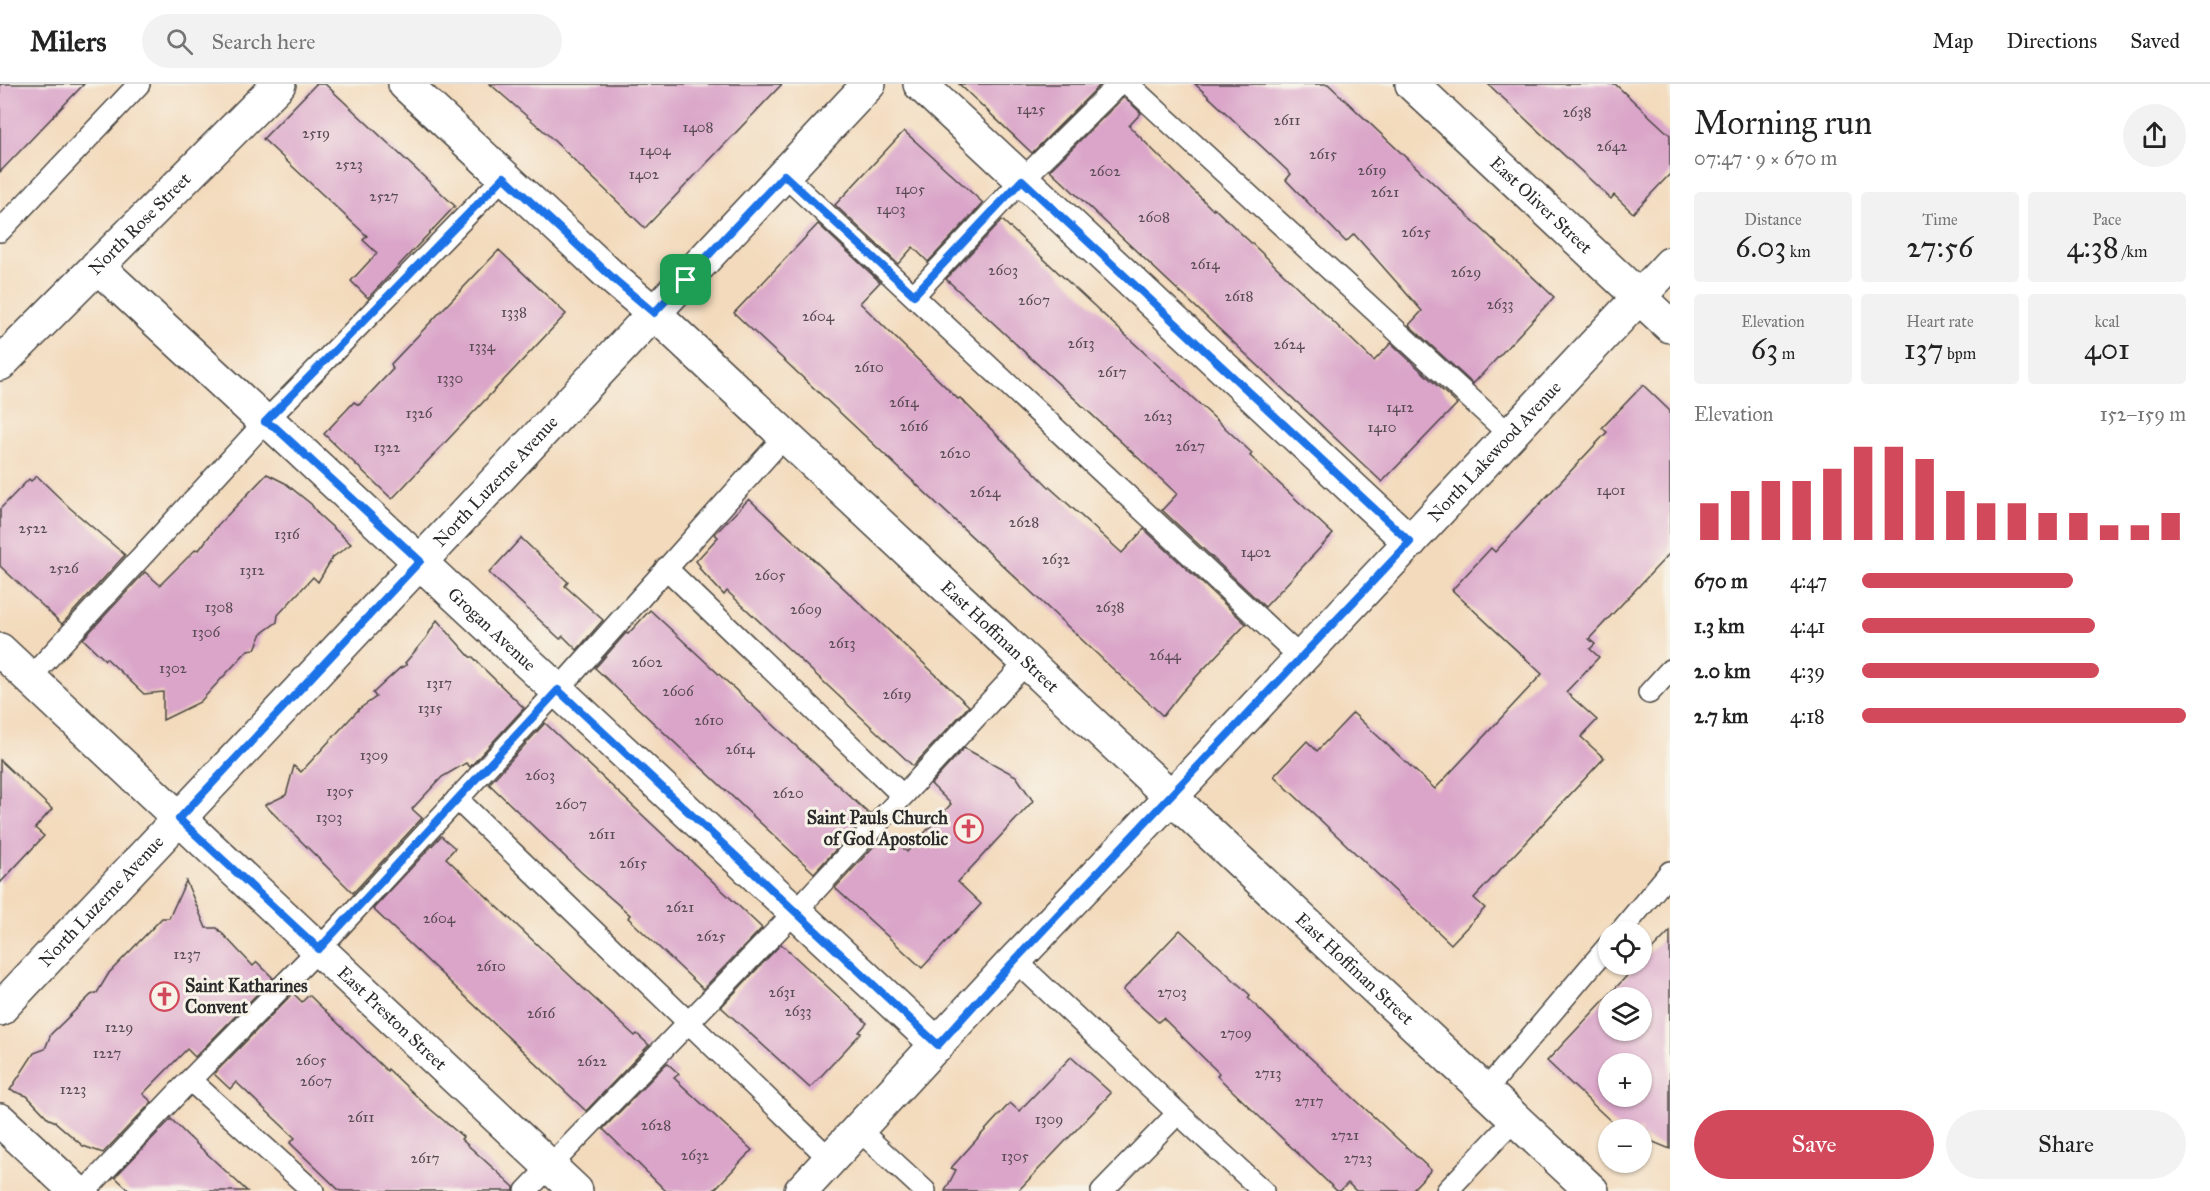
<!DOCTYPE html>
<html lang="en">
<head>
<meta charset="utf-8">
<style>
  body { margin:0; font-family:"IM FELL Great Primer",serif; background:#f2f2f2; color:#222; height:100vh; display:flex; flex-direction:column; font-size:22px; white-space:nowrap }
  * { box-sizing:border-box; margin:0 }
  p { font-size:20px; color:#767676 }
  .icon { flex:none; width:33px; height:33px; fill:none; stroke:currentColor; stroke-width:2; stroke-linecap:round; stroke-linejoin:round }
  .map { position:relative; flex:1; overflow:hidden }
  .side { display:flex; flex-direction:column; background:#fff; width:540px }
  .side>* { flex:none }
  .tools { position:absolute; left:1598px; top:837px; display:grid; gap:12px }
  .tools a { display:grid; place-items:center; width:54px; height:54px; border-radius:50%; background:#fff; box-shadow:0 2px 4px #0004; font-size:30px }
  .pin { position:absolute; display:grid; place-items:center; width:51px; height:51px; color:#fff; margin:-26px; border-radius:12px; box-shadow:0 3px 9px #0006 }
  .round { display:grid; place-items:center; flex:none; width:63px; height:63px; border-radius:32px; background:#f2f2f2 }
  .overview { display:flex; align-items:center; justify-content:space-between; height:102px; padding:0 24px }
  h1 { font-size:33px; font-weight:600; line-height:45px }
  .stats { display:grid; grid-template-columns:repeat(3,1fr); gap:9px; height:102px; padding:6px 24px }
  .stats div { display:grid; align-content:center; border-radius:6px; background:#f2f2f2; text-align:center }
  .stats b { font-size:30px; font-weight:600 }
  .stats small { font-size:16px; font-weight:400 }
  .stats p { font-size:16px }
  .chart { height:168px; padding:12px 24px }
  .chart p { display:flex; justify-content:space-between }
  .chart svg { width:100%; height:108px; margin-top:6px; stroke:#d1495b; stroke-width:6 }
  .cta { display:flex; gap:12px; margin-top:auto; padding:12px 24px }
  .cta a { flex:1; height:69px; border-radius:36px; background:#d1495b; color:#fff; font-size:24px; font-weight:600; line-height:69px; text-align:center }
  .cta a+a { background:#f2f2f2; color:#222 }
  ul { padding:0 24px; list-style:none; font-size:20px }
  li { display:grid; grid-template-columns:96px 72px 1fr; align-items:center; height:45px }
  li i { height:15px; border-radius:8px; background:#d1495b }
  header { display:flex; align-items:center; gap:36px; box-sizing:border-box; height:84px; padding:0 30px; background:#fff; border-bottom:2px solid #e0e0e0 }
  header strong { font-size:28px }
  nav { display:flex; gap:33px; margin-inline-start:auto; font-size:21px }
  .search { width:420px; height:54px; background:#f2f2f2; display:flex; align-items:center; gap:15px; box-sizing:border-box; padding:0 21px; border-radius:33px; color:#767676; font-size:22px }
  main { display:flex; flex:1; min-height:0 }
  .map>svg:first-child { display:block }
</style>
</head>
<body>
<header>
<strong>Milers</strong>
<div class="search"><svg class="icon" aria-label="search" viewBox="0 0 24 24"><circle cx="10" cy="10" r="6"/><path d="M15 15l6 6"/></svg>Search here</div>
<nav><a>Map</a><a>Directions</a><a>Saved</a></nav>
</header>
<main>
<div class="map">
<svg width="1670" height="1107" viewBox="0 0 1670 1107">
  <rect width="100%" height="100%" fill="#f7f3e8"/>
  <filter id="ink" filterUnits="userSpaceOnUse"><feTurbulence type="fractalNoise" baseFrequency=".0167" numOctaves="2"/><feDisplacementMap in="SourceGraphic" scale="12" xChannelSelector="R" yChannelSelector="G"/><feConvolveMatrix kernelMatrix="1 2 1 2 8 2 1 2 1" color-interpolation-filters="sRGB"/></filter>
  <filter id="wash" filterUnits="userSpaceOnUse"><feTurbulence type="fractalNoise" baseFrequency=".008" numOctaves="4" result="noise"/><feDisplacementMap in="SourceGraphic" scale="24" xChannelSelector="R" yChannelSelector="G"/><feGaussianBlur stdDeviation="1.35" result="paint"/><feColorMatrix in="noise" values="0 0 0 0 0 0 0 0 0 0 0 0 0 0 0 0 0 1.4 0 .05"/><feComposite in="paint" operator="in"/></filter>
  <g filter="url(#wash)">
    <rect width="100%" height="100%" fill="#f3dabc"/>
    <g id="blocks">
      <g fill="#daa5c9" fill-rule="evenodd">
        <polygon points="0,0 84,0 0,88"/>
        <polygon points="316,0 325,0 455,122 368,214 351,197 377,169 363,156 367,152 263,55"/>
        <polygon points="490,0 782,0 645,144 546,49"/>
        <polygon points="959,0 1101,0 1032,69"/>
        <polygon points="1195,0 1328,0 1554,213 1473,300 1409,241 1422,227 1354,150 1346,158 1286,96 1291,90"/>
        <polygon points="1488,0 1615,0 1670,51 1670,90 1633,129 1614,111 1611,115"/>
        <polygon points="1124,13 1141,29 1129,42 1213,126 1214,124 1264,171 1374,277 1391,259 1457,320 1382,398 1050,86"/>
        <polygon points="904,47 983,119 928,178 913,163 898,180 835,121"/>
        <polygon points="1002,136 1252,369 1250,372 1333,450 1265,523 1162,426 1177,410 946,195"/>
        <polygon points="818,140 880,198 860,219 958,315 960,314 1047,401 1122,469 1144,445 1246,540 1181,609 1163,632 734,229"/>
        <polygon points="499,166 566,230 392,415 324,350 354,318 359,321 393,285 391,280"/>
        <polygon points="1643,301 1670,327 1670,469 1589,555 1595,560 1590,565 1599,573 1566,608 1597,636 1581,653 1604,674 1474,814 1485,824 1451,860 1274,692 1307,657 1317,667 1353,629 1435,705 1542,590 1452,506 1491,464 1495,468 1607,348 1602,344"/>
        <polygon points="267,390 285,399 311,420 318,430 351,460 333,473 318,498 313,493 278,531 277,538 262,549 255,565 248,566 200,618 163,636 163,608 144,610 106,574 105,576 83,555 145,488 160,501 196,465 199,466 217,442"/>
        <polygon points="37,392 70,424 125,471 62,540 0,482 0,425 29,395 31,397"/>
        <polygon points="749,415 969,622 913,682 727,507 724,511 699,484 700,482 696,477 718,453 715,450"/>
        <polygon points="521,454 568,498 565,502 603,536 577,566 563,552 560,555 489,489"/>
        <polygon points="650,526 869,730 814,789 595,584 626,549 628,550"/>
        <polygon points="437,536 470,573 473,573 481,582 524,624 470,683 466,679 442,693 412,725 422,734 353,809 265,721 286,711 294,682 301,688 359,625 376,613 373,609 400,584 407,581 405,579 426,554"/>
        <polygon points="545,639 762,844 703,905 628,834 630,831 581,788 489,700"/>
        <polygon points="964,664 1016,692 1033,717 958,798 981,820 922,884 835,804 887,748 907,768 951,720 931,700"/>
        <polygon points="0,676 52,725 35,744 44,752 0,799"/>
        <polygon points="441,752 455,764 446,774 583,904 635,952 637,950 649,961 586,1027 373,825"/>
        <polygon points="186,797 206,844 217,844 253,882 257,878 273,894 195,973 187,965 143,1010 152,1018 103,1069 83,1062 54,1037 49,1035 27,1012 10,1006 34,969 45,965 51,950 91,911 97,909 109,889 162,834 169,834"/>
        <polygon points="1180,846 1250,911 1248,914 1287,952 1431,1086 1411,1107 1356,1107 1348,1099 1340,1107 1337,1107 1217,992 1219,989 1163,934 1158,938 1123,906"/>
        <path d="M 1670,847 L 1670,1065 L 1641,1053 L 1641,1046 L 1622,1046 L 1617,1043 L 1547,977 L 1638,880 L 1641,880 L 1641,877 ZM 1608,914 L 1641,914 L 1641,946 L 1608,946 ZM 1608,980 L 1641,980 L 1641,1012 L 1608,1012 Z"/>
        <polygon points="781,860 867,939 859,948 861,949 810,1004 721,923"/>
        <polygon points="293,909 302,918 309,911 387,987 388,985 429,1024 463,1053 461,1055 514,1103 514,1107 340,1107 290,1059 295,1054 236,998 230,1005 214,990"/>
        <polygon points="1071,973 1111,1009 1077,1045 1018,1107 945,1107 956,1086 951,1084 978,1054 1010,1019 1019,1027"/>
        <polygon points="667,979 679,990 674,994 752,1066 713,1107 666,1107 603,1045"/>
        <polygon points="171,1035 188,1052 247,1107 130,1107 115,1093"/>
      </g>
    </g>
  </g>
  <g filter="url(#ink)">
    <use href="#blocks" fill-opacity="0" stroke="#494541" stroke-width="1.5"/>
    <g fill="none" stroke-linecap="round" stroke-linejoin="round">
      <defs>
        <g id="lane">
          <polyline points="1128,0 1510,351"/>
          <polyline points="784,91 1301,574"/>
          <polyline points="0,147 139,0"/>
          <polyline points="914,211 1022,96 1119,0"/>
          <polyline points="666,484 902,711"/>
          <polyline points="30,594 265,338 504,93"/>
          <polyline points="1649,609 1670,586"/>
          <polyline points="457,715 831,1076"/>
          <polyline points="1620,848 1670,788"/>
          <polyline points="1015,876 1178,1029"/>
          <polyline points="190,996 313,1107"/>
          <polyline points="1485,1007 1608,862"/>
          <polyline points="859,1046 925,1107"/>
          <polyline points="85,1107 190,996 319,865 558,606 785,352"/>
          <polyline points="526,1107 795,828 1027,578"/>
          <polyline points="1102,1107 1178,1029 1263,1107"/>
          <polyline points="1447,1107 1515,1035"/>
        </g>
        <g id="street">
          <path id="s1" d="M 405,0 L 615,196 L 654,229 L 1592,1107"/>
          <polyline points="920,0 1410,458"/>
          <path id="s2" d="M 1412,0 L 1670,242"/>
          <path id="s3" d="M 97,182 L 265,338 L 275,343 L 938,961"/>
          <path id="s4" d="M 0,280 L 279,0"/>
          <path id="s5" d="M 0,925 L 869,0"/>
          <polyline points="0,1036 76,1107"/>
          <path id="s6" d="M 801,1107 L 1015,876 L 1171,713 L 1670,180"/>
        </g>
        <g id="secondary">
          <path id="s7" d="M 0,566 L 576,1107"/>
        </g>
      </defs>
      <use href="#lane" stroke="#494541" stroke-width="24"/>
      <use href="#street" stroke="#494541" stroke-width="36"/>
      <use href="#secondary" stroke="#494541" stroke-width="36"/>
      <use href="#lane" stroke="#fff" stroke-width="21"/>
      <use href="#street" stroke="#fff" stroke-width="33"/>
      <use href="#secondary" stroke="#fff" stroke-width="33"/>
    </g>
  </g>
  <g fill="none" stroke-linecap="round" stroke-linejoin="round" filter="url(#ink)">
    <defs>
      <polygon id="route" points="784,91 914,211 1022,96 1410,458 1015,876 938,961 558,606 319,865 179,735 420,477 275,343 265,338 504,93 615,196 654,229"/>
    </defs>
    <use href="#route" stroke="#fff" stroke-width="12"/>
    <use href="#route" stroke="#1a73e8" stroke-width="8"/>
  </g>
  <defs>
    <symbol id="church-ring" viewBox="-11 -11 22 22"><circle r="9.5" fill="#f7f3e8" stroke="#d1495b" stroke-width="1.5"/><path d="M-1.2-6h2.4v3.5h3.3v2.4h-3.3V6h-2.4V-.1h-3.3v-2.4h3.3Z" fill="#d1495b"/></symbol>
  </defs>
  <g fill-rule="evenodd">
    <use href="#church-ring" x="952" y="728" width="33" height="33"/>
    <use href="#church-ring" x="148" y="896" width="33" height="33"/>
  </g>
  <g text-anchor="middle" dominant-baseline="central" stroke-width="6" stroke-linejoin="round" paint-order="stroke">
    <g font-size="15" fill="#574a52">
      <text x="1031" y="25">1425</text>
      <text x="1577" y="28">2638</text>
      <text x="1287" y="36">2611</text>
      <text x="698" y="43">1408</text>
      <text x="316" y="49">2519</text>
      <text x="1612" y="62">2642</text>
      <text x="655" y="66">1404</text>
      <text x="1323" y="70">2615</text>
      <text x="349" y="80">2523</text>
      <text x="1372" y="86">2619</text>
      <text x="1105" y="87">2602</text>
      <text x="644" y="90">1402</text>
      <text x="910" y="105">1405</text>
      <text x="1385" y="108">2621</text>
      <text x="384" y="112">2527</text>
      <text x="891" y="125">1403</text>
      <text x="1154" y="133">2608</text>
      <text x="1416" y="148">2625</text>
      <text x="1205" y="180">2614</text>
      <text x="1003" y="186">2603</text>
      <text x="1466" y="188">2629</text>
      <text x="1239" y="212">2618</text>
      <text x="1034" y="216">2607</text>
      <text x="1500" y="220">2633</text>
      <text x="514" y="228">1338</text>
      <text x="818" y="232">2604</text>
      <text x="1081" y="259">2613</text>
      <text x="1289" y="260">2624</text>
      <text x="482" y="262">1334</text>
      <text x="869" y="283">2610</text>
      <text x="1112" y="288">2617</text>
      <text x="450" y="294">1330</text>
      <text x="904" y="318">2614</text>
      <text x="1400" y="323">1412</text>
      <text x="419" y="329">1326</text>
      <text x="1158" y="332">2623</text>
      <text x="914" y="342">2616</text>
      <text x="1382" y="343">1410</text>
      <text x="1190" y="362">2627</text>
      <text x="387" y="363">1322</text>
      <text x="955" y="369">2620</text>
      <text x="1611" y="406">1401</text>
      <text x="985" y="408">2624</text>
      <text x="1024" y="438">2628</text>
      <text x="33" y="444">2522</text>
      <text x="287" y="450">1316</text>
      <text x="1256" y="468">1402</text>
      <text x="1056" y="475">2632</text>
      <text x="64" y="484">2526</text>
      <text x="252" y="486">1312</text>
      <text x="770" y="491">2605</text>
      <text x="219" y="523">1308</text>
      <text x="1110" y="523">2638</text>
      <text x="806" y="525">2609</text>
      <text x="206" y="548">1306</text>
      <text x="842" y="559">2613</text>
      <text x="1165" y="571">2644</text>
      <text x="647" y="578">2602</text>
      <text x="173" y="584">1302</text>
      <text x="439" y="599">1317</text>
      <text x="678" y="607">2606</text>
      <text x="897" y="610">2619</text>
      <text x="430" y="624">1315</text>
      <text x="709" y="636">2610</text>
      <text x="740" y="665">2614</text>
      <text x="374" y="671">1309</text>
      <text x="540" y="691">2603</text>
      <text x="340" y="707">1305</text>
      <text x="788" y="709">2620</text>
      <text x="571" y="720">2607</text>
      <text x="329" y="733">1303</text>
      <text x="602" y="750">2611</text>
      <text x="633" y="779">2615</text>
      <text x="680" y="823">2621</text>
      <text x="439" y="834">2604</text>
      <text x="711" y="852">2625</text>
      <text x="187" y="870">1237</text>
      <text x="491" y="882">2610</text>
      <text x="782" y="908">2631</text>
      <text x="1172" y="908">2703</text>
      <text x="798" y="927">2633</text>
      <text x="541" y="929">2616</text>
      <text x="119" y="943">1229</text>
      <text x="1236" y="949">2709</text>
      <text x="107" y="969">1227</text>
      <text x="311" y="976">2605</text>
      <text x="592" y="977">2622</text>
      <text x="1268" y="989">2713</text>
      <text x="316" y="997">2607</text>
      <text x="73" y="1005">1223</text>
      <text x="1309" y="1017">2717</text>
      <text x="361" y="1033">2611</text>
      <text x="1049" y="1035">1309</text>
      <text x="656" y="1041">2628</text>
      <text x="1345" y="1051">2721</text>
      <text x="695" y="1071">2632</text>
      <text x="1015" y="1072">1305</text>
      <text x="425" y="1074">2617</text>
      <text x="1358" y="1074">2723</text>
    </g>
    <g font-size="18" fill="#2b2b2b" stroke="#f7f3e8">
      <text stroke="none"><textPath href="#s2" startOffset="177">East Oliver Street</textPath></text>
      <text stroke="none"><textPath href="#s4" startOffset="198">North Rose Street</textPath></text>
      <text stroke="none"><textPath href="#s6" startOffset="1014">North Lakewood Avenue</textPath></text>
      <text stroke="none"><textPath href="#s5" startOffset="724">North Luzerne Avenue</textPath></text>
      <text stroke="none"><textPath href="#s3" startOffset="537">Grogan Avenue</textPath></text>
      <text stroke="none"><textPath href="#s1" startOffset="812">East Hoffman Street</textPath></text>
      <text stroke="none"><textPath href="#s5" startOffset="148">North Luzerne Avenue</textPath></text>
      <text stroke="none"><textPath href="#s1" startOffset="1298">East Hoffman Street</textPath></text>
      <text stroke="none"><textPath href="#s7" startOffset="538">East Preston Street</textPath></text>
    </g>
    <g font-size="18" font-weight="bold" fill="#2b2b2b" stroke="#f7f3e8" text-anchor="end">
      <text x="948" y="734">Saint Pauls Church<tspan x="948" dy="21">of God Apostolic</tspan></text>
      <text x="185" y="902" text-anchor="start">Saint Katharines<tspan x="185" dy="21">Convent</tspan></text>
    </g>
  </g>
</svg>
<div class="tools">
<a><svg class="icon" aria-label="locate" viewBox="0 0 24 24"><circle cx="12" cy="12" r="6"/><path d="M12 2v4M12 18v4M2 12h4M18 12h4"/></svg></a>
<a><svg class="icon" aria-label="layers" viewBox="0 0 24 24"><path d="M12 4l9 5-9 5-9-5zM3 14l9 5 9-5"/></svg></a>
<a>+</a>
<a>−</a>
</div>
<div class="pin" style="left:686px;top:196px;background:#1e9e55"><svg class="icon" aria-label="arrive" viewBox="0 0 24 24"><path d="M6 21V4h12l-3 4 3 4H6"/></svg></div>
</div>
<section class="side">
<div class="overview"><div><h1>Morning run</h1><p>07:47 · 9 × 670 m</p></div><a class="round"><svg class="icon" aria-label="share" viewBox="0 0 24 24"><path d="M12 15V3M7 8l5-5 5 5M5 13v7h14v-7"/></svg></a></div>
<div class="stats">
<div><p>Distance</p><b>6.03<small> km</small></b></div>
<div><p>Time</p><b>27:56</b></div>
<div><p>Pace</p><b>4:38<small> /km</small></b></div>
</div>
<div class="stats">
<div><p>Elevation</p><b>63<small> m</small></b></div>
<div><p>Heart rate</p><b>137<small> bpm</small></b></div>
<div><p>kcal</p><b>401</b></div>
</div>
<div class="chart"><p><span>Elevation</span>152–159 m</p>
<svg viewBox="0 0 160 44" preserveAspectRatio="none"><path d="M5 44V29M15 44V24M25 44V20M35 44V20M45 44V15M55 44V6M65 44V6M75 44V11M85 44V24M95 44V29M105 44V29M115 44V33M125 44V33M135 44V38M145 44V38M155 44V33"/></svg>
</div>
<ul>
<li><b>670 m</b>4:47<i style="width:65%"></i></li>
<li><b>1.3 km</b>4:41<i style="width:72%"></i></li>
<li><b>2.0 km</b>4:39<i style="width:73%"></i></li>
<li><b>2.7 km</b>4:18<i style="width:100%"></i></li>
</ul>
<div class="cta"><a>Save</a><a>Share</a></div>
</section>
</main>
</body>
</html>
